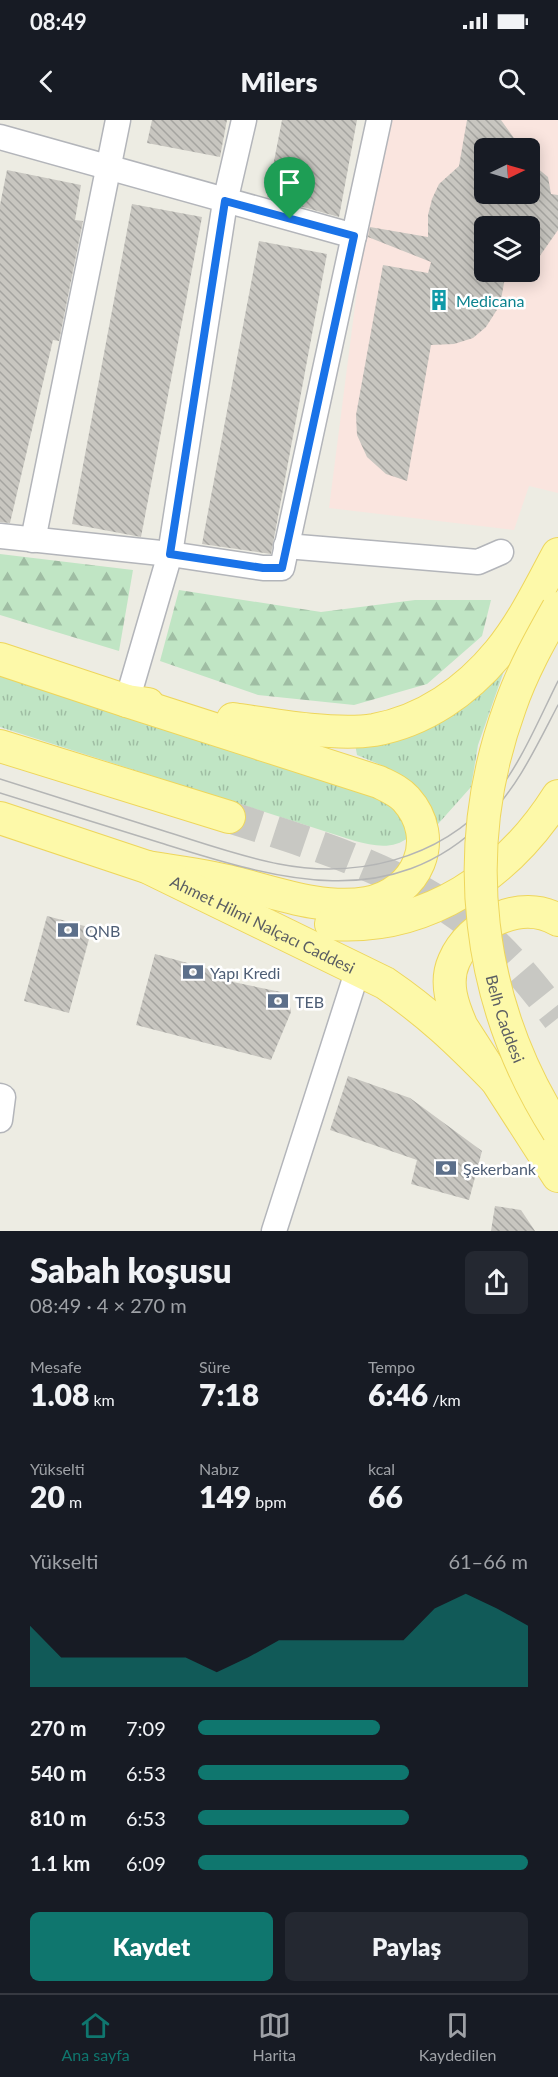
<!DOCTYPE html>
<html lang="tr">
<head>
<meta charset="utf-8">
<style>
  body { margin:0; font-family:Lato,sans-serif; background:#242831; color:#f1f3f6; height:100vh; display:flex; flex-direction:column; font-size:22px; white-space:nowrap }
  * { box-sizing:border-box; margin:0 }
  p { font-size:20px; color:#9ea1a6 }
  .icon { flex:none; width:33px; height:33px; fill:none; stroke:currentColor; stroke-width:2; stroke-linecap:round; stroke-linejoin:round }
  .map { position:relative; height:1111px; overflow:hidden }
  .details { display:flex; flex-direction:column; background:#171b24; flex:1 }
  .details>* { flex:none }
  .needle { width:39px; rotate:85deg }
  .tools { position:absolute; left:474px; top:18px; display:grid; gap:12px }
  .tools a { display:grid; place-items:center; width:66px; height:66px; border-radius:9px; background:#171b24; box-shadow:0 3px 15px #0003; font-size:30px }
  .pin { position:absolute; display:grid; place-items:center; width:51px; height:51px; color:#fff; margin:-62px -26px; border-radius:50% 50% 50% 0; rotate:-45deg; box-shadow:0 0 6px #0007 }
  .pin .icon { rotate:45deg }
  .round { display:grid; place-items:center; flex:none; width:63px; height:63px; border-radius:9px; background:#242831 }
  .head { display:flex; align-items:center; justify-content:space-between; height:102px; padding:0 30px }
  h1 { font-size:33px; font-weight:800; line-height:45px }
  .stats { display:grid; grid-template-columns:repeat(3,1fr); gap:9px; height:102px; padding:6px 30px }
  .stats div { display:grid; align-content:center }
  .stats b { font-size:30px; font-weight:800 }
  .stats small { font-size:16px; font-weight:400 }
  .stats p { font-size:16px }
  .chart { height:168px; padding:12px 30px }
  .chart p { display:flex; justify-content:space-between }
  .chart svg { width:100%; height:108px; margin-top:6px; fill:#0f766e; opacity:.7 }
  .cta { display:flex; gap:12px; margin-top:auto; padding:12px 30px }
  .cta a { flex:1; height:69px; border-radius:9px; background:#0f766e; color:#fff; font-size:24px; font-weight:800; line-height:69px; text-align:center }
  .cta a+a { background:#242831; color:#f1f3f6 }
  ul { padding:0 30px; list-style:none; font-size:20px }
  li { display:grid; grid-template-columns:96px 72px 1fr; align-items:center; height:45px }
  li i { height:15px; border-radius:8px; background:#0f766e }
  .status { display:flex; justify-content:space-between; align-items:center; height:42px; padding:0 30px; background:#171b24; direction:ltr }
  .status svg { height:16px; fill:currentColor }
  header { display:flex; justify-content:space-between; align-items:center; height:78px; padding:0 30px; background:#171b24; font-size:27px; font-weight:800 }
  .tab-bar { display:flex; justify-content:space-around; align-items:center; height:84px; border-top:2px solid #363941; background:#171b24; font-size:16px; color:#9ea1a6 }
  .tab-bar a { display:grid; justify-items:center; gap:3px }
  .tab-bar .selected { color:#0f766e }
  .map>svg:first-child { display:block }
</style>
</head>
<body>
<div class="status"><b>08:49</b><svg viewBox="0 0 49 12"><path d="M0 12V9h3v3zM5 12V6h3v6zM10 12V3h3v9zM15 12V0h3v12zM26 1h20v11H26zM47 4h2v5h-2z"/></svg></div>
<header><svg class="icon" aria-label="back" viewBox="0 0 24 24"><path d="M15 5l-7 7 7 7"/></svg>Milers<svg class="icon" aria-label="search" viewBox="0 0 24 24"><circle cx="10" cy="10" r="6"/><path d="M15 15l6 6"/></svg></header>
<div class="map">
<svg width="558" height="1111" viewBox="0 0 558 1111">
  <defs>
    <pattern id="grass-tufts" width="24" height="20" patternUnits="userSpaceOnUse" patternTransform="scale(1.5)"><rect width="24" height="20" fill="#c0e5c4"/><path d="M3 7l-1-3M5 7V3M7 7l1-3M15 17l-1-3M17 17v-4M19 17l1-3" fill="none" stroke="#9fbda3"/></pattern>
    <pattern id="forest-firs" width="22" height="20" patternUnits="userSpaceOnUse" patternTransform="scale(1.5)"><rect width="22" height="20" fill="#c0e5c4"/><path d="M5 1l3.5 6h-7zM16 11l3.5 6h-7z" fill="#9fbda3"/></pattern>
    <pattern id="building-back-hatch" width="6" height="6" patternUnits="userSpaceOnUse" patternTransform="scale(1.5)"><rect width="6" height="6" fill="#c8c6c0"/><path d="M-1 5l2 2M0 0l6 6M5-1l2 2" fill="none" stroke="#a5a4a0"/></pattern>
  </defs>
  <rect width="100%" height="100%" fill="#edece3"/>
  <path fill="#fae5df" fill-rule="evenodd" d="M 391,0 L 558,0 L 558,373 L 529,366 L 514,410 L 329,388 L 366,100 ZM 484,28 L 530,28 L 530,74 L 484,74 ZM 484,106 L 530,106 L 530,152 L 484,152 Z"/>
  <g fill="url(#grass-tufts)">
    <polygon points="506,545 478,625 471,667 438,704 436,704 403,659 381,645 357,635 355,624"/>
    <path d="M 0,555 L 396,679 L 409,717 C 393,730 374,726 355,721 L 0,607 Z"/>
  </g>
  <g fill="url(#forest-firs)">
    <polygon points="0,434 133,450 119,531 0,495"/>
    <polygon points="179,470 321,492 415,480 491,480 482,516 427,564 354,585 258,575 160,541"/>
  </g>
  <g fill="url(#building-back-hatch)">
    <polygon points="152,0 227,0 220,37 147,23"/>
    <polygon points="282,0 357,0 339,97 267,77"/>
    <polygon points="467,0 501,0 521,28 484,28 484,74 530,74 530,42 548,57 551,74 558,75 558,110 530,150 530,106 484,106 484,152 506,152 500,185 486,207 473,218 454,224 431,225 407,361 386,354 367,337 357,315 356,295 383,145 428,153 431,142 368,117 370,107 428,117 428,95 432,79 439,64 459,46"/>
    <polygon points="7,50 81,65 75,100 83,101 59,221 53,220 10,403 0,402 0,85"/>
    <polygon points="132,84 202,97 141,417 72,404"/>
    <polygon points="259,121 327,134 271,434 202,424"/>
    <polygon points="47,796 92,808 69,893 24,881"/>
    <polygon points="155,834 234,856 233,862 281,872 289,881 291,892 271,940 136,905"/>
    <polygon points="348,956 410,978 482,1031 469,1080 411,1064 417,1040 330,1010"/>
    <polygon points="495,1086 521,1090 535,1111 491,1111"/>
  </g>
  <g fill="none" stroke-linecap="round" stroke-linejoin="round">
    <path stroke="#c8c8c3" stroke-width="32" stroke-dasharray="32 16" stroke-linecap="butt" d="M 229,697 C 313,724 399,749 471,804 C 504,829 532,865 558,898"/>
    <defs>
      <g id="minor">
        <polyline points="0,17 354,116"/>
        <polyline points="0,416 170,434 263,448 282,448 379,0"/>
        <polyline points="33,420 118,0"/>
        <polyline points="286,426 478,442 501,432"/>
        <polyline points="127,581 170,434 225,82 244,0"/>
        <polyline points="0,976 3,977 0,1000"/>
        <polyline points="274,1111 358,849"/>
      </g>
      <g id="major">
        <polyline points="0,539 127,581 148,584"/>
        <path d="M 127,581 L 379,662 C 389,667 399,671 406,679 C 442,719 417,774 367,783 C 321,791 271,771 228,761 C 201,755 174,751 147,747"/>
        <path d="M 233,599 C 272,605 335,616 374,610 C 424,601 467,571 499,532 C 523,503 540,467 558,434"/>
        <polyline points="0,626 229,697"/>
        <path id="s1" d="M 0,698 L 147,747 L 385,863 C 429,893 459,922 495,959"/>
        <path d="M 558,800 C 521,778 470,804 454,841 C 444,863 453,887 462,907 L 558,1056"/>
        <path d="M 331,804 C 427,811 508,755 558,676"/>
      </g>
    </defs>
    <use href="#minor" stroke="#b3b5ba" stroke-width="27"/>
    <use href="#major" stroke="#eed65c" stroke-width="34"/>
    <use href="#minor" stroke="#fff" stroke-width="24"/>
    <use href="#major" stroke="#fdf9a9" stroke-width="32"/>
    <g stroke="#b4b5b5" stroke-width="1.5">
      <path d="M 0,659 C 54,676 107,693 161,710 C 200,722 238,736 279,744 C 355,759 438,740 491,680 C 520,646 538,601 558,561"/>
      <path d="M 0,673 C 54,690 107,706 161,723 C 274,758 389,796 485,700 C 518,667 537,625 558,585"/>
    </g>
    <defs>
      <g id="major-bridge">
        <path id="s2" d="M 558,488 C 540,520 522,552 510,587 C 458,730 476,883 558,1011"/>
      </g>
    </defs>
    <use href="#major-bridge" stroke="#eed65c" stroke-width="34" stroke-linecap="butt"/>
    <use href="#major-bridge" stroke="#fdf9a9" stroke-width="32"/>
  </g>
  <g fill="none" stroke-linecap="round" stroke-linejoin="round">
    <defs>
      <polygon id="route" points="225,81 354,116 282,448 263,448 170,434"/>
    </defs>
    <use href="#route" stroke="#fff" stroke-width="12"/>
    <use href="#route" stroke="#1a73e8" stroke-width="8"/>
  </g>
  <defs>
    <symbol id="building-bare" viewBox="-9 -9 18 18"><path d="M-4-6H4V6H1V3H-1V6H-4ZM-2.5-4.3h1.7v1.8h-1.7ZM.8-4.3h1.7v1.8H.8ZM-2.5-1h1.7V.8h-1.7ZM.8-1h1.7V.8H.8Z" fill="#0f9aa8" stroke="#fff" stroke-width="2.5" paint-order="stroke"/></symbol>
    <symbol id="bank-bare" viewBox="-9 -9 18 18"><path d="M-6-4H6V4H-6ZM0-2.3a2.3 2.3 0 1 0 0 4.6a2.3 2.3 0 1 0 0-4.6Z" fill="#5c6f8a" stroke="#fff" stroke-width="2.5" paint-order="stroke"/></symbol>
  </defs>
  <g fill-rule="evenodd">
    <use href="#building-bare" x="424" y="165" width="30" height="30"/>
    <use href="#bank-bare" x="53" y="795" width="30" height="30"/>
    <use href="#bank-bare" x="178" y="837" width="30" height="30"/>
    <use href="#bank-bare" x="263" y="866" width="30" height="30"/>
    <use href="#bank-bare" x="431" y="1033" width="30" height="30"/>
  </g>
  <g text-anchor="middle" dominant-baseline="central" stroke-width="5" stroke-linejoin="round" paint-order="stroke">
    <g font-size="16" fill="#0d838f" stroke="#fff" text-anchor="start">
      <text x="456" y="180">Medicana</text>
    </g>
    <g font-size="16" fill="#5b5e63" stroke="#fff">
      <text stroke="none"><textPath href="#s1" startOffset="284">Ahmet Hilmi Nalçacı Caddesi</textPath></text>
      <text stroke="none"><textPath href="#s2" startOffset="428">Belh Caddesi</textPath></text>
    </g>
    <g font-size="16" fill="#4e5e75" stroke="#fff" text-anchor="start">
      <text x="85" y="810">QNB</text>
      <text x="210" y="852">Yapı Kredi</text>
      <text x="295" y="881">TEB</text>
      <text x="463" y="1048">Şekerbank</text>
    </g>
  </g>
</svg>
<div class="tools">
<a><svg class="needle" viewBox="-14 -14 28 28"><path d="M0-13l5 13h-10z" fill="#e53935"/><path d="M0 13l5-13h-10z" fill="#9ea1a6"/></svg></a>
<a><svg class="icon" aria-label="layers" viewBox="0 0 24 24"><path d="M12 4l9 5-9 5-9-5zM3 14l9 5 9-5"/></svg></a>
</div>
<div class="pin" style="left:290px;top:99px;background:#1e9e55"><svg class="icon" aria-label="arrive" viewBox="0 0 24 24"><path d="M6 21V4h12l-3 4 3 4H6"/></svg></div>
</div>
<section class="details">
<div class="head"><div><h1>Sabah koşusu</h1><p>08:49 · 4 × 270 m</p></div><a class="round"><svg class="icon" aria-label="share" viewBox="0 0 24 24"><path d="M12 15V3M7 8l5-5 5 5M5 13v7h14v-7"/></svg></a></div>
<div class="stats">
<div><p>Mesafe</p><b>1.08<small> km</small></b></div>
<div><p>Süre</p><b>7:18</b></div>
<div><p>Tempo</p><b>6:46<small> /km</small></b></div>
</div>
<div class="stats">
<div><p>Yükselti</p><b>20<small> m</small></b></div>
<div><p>Nabız</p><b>149<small> bpm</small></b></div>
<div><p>kcal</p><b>66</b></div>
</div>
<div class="chart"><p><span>Yükselti</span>61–66 m</p>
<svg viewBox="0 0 160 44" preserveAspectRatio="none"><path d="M0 44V19L10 32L20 32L30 32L40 32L50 32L60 38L70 32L80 25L90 25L100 25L110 25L120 25L130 12L140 6L150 12L160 19V44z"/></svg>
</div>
<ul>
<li><b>270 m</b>7:09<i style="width:55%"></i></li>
<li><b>540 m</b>6:53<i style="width:64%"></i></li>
<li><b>810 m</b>6:53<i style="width:64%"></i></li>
<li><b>1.1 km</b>6:09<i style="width:100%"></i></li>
</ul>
<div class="cta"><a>Kaydet</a><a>Paylaş</a></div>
</section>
<nav class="tab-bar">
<a class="selected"><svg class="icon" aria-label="home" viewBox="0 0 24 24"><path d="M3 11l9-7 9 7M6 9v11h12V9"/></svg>Ana sayfa</a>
<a><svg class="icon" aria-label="map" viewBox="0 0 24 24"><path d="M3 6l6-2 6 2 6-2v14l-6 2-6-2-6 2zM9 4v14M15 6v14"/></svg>Harita</a>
<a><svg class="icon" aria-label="saved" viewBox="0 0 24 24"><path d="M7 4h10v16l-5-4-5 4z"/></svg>Kaydedilen</a>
</nav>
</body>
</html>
